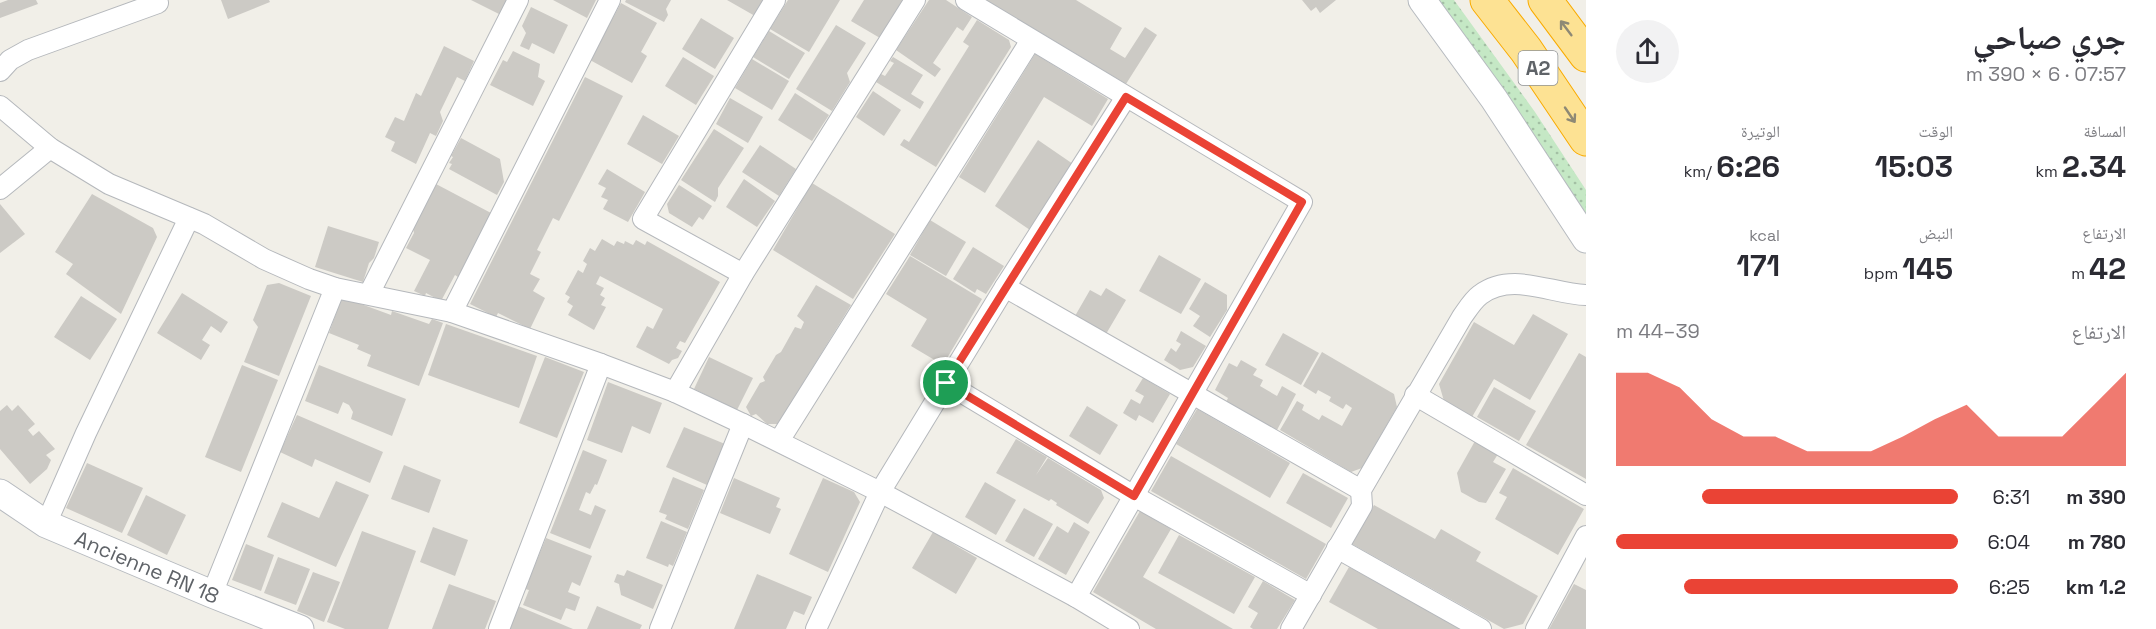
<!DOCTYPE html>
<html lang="ar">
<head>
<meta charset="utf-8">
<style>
  body { margin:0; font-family:"Space Grotesk","Noto Naskh Arabic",sans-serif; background:#f2f2f3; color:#2b2b33; direction:rtl; height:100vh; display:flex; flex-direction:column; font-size:22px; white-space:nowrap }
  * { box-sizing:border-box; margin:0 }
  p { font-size:20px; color:#7c7c81 }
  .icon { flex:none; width:33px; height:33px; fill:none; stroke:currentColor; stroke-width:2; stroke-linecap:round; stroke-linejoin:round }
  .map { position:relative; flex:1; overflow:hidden; direction:ltr }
  .drawer { display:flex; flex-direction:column; background:#fff; width:570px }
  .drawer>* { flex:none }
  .pin { position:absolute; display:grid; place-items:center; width:51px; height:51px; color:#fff; margin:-26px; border:3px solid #fff; border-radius:50%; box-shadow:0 2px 6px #0007 }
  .round { display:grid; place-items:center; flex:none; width:63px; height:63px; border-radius:32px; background:#f2f2f3 }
  .headline { display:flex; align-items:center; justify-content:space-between; height:102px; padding:0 30px }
  h1 { font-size:33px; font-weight:800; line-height:45px }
  .stats { display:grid; grid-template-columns:repeat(3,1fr); gap:9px; height:102px; padding:6px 30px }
  .stats div { display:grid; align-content:center }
  .stats b { font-size:30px; font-weight:800 }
  .stats small { font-size:16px; font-weight:400 }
  .stats p { font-size:16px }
  .chart { height:168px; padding:12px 30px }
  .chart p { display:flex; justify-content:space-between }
  .chart svg { width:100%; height:108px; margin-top:6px; fill:#ea4335; opacity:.7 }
  ul { padding:0 30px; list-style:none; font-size:20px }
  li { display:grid; grid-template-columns:96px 72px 1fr; align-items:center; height:45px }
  li i { height:15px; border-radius:8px; background:#ea4335 }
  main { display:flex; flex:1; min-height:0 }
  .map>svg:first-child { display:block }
</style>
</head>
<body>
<main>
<section class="drawer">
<div class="headline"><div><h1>جري صباحي</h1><p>07:57 · 6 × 390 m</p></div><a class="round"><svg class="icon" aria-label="share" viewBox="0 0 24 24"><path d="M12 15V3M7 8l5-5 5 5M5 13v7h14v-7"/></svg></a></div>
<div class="stats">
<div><p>المسافة</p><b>2.34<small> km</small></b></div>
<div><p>الوقت</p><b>15:03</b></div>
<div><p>الوتيرة</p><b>6:26<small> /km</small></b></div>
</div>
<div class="stats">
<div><p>الارتفاع</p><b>42<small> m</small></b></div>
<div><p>النبض</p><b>145<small> bpm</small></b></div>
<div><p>kcal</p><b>171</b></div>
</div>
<div class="chart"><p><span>الارتفاع</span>39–44 m</p>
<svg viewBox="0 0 160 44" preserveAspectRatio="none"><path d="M0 44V6L10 6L20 12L30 25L40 32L50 32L60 38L70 38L80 38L90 32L100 25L110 19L120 32L130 32L140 32L150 19L160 6V44z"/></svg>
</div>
<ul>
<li><b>390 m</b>6:31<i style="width:75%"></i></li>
<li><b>780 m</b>6:04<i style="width:100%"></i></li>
<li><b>1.2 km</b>6:25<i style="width:80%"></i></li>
</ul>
</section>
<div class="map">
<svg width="1586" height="629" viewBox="0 0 1586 629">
  <defs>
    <pattern id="grass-dots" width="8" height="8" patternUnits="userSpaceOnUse" patternTransform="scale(1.5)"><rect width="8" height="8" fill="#c5e8c5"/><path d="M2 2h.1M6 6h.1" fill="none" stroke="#a3c0a4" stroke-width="1.8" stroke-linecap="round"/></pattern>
  </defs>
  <rect width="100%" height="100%" fill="#f1efe8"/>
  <polygon fill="url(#grass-dots)" points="1436,0 1454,0 1535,112 1586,190 1586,213 1502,90"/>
  <g fill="#cccac5">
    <polygon points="8,0 36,0 38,4 0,18 0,3"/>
    <polygon points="221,0 269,0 270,2 228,19"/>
    <polygon points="471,0 508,0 501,15"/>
    <polygon points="553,0 596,0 587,18"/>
    <polygon points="626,0 671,0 666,9 668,15 664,22 625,2"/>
    <polygon points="727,0 764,0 755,16"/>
    <polygon points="788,0 840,0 809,52 770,29"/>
    <polygon points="864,0 903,0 880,38 851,21"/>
    <polygon points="929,0 946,0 972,17 963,31 957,27 933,63 941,69 935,77 896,50"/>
    <polygon points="986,0 1076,0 1122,28 1110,49 1125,58 1145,27 1157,35 1126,84"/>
    <polygon points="1302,0 1336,0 1320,13 1316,7 1311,11"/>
    <polygon points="621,3 657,23 641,52 647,56 632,83 590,60"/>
    <polygon points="531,7 568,25 554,54 532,43 529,50 520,46 526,33 522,26"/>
    <polygon points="701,18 734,38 715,69 682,49"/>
    <polygon points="977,20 1009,40 1011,47 936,167 900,145 904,139 909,142 969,46 963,42"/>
    <polygon points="836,25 866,43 847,73 850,82 832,111 796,89"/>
    <polygon points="769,31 805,53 789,79 753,57"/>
    <polygon points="444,46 474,61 465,81 457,77 440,112 443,121 436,136 430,133 416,164 391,151 395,142 385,137 395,117 404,121 416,93 421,96"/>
    <polygon points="513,51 540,64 538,77 545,81 533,106 490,85 503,60 507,62"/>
    <polygon points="1035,54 1108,99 1092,126 1044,97 985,193 959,177"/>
    <polygon points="683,57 714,76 696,105 665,86"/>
    <polygon points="893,57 923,75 911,94 924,102 920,109 876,82 881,74 885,76 894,63 890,61"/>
    <polygon points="752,59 789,81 772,110 735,88"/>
    <polygon points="585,77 623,96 559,221 553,218 537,250 541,252 530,274 540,279 533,291 545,298 530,329 498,313 496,317 470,304"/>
    <polygon points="873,91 901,110 884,136 856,117"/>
    <polygon points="795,93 829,115 812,141 778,120"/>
    <polygon points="730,98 763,117 748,143 716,124"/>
    <polygon points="643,115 679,136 662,164 627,144"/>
    <polygon points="714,129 744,148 718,188 718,196 715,202 681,180"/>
    <polygon points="461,138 500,159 504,182 497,195 449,169 452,164 449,163 453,157 451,156"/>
    <polygon points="1038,140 1073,164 1030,230 995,206"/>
    <polygon points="760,145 796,169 779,196 742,172"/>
    <polygon points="607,169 645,192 628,222 603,209 608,200 601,197 606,188 598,184"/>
    <polygon points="744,179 775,201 757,227 726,207"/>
    <polygon points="812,183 895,234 853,299 773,250"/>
    <polygon points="436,184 491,213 458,277 455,275 441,301 426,293 425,296 414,291 430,260 406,248 414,233 413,229"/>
    <polygon points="679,185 712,206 703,220 699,217 692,227 669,213 667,204"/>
    <polygon points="92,194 153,228 157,237 121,314 66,274 73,264 55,252"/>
    <polygon points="0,204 25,234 0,253"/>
    <polygon points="930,220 966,242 946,276 910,255"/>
    <polygon points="328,226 379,242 374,258 369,263 363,282 315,267"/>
    <polygon points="602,239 614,246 617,241 624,244 625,241 633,245 636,240 645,245 647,241 720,282 685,343 680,341 676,348 682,351 678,358 672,360 669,364 636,347 647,326 653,329 663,309 600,276 596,284 604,288 600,295 605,298 601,305 606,307 594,330 568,315 573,306 567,302 570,297 565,294 578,270 583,273 587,264 583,261 590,248 595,251"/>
    <polygon points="973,247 1004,266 986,294 977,289 975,293 953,279"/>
    <polygon points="1159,255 1201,279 1181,314 1139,291"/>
    <polygon points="910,256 982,299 943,365 911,346 927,319 886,294"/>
    <polygon points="1205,282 1227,295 1227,310 1210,337 1193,326 1200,316 1189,309"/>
    <polygon points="279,283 311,296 279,376 244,362 258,327 253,320 267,285"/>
    <polygon points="816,285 851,305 778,424 767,424 756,414 751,416 746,407 760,383 765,381 763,377 776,355 781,352 795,327 801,329 804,322 797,316"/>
    <polygon points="1106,288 1126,300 1106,334 1075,316 1090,290 1101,296"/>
    <polygon points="182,293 228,322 221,333 211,326 202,340 210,345 201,360 157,333"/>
    <polygon points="81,296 117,319 90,360 54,337"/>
    <polygon points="342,297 391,315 392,311 429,324 432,319 443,323 419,386 367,366 371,355 357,349 359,345 329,333"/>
    <polygon points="1533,314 1568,334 1530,400 1494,379 1472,417 1444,401 1439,384 1474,322 1514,345"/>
    <polygon points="446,324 537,356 519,408 428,375"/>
    <polygon points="1181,331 1206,346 1193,367 1180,370 1164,360 1171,348 1176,352 1181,344 1176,341"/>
    <polygon points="1283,333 1319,353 1301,385 1265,365"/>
    <polygon points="1322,352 1394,394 1397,407 1362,468 1351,472 1280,430 1297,401 1304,405 1302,410 1319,420 1322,415 1342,426 1352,408 1346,404 1343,409 1329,401 1331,397 1318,390 1316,394 1303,386"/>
    <polygon points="1579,353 1586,357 1586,479 1526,445"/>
    <polygon points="545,357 584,372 557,438 519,423"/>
    <polygon points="709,357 753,378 737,410 694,389"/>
    <polygon points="1241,360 1257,369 1253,375 1263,380 1260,386 1277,396 1282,386 1296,394 1277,430 1226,402 1228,398 1215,390 1229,363 1237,367"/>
    <polygon points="242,365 278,380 241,472 205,457"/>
    <polygon points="319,365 406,399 392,436 351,419 353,412 349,405 343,402 338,414 305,401"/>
    <polygon points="1143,378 1170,394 1153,423 1139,415 1136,421 1123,413 1131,399 1140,404 1144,396 1135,391"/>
    <polygon points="608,382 662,403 650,434 632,426 622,453 587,440"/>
    <polygon points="1494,387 1536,411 1519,441 1477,417"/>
    <polygon points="7,405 12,411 18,405 35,424 28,430 33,436 39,431 55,449 46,455 51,460 47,469 30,484 0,449 0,411"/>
    <polygon points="1087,406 1118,425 1100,455 1069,436"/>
    <polygon points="1197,409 1290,463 1270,498 1176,444"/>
    <polygon points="297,415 383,452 370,483 315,459 312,467 280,452"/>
    <polygon points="684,427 725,444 707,485 666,467"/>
    <polygon points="1016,439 1047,457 1036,475 1048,458 1101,490 1104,498 1088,524 1056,505 1057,503 1051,499 1049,501 996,473"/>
    <polygon points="1475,441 1498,454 1493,462 1506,469 1486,503 1479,502 1461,492 1457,473"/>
    <polygon points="583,450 607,460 597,485 595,484 590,494 586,492 579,510 591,515 595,505 606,510 590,549 550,533"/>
    <polygon points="1171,456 1326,544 1306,579 1151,491"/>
    <polygon points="87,463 143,488 122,533 66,508"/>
    <polygon points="404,465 441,480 429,513 391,499"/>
    <polygon points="1513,468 1584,509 1558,555 1495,519 1507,497 1499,493"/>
    <polygon points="1303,473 1348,498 1331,528 1286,503"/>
    <polygon points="673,477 704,490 688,529 665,519 667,515 659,512"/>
    <polygon points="734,478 780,498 776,507 781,509 770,534 720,513"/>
    <polygon points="823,478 854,492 860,502 828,572 789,554"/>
    <polygon points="336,481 369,495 336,567 267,537 282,502 319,518"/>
    <polygon points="985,482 1016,500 996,535 965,517"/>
    <polygon points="146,495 186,515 167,555 127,535"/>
    <polygon points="1374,505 1435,539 1441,529 1481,552 1476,561 1538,596 1523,624 1504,629 1352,544"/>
    <polygon points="1024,508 1053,524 1034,557 1005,541"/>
    <polygon points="1140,511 1171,529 1143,577 1233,629 1156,629 1093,592"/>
    <polygon points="661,521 687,532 673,566 669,564 668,567 646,558"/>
    <polygon points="1074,522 1090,532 1066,575 1038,559 1057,526 1068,533"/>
    <polygon points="433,527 468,540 455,576 420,562"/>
    <polygon points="362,531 416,551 388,629 345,629 327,622"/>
    <polygon points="933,532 977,558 956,594 912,568"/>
    <polygon points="1179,535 1255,577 1234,614 1158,573"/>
    <polygon points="546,538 592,556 580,586 572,582 568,592 580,597 575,611 566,608 561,620 523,605 529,590 525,589"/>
    <polygon points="246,544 274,555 261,591 232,580"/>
    <polygon points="278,557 310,569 296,605 264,593"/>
    <polygon points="1349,567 1463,629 1378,629 1329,602"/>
    <polygon points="627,570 663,585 653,609 621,595 619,584 614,582 617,574 624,576"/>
    <polygon points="313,572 340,582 324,622 297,611"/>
    <polygon points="757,574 812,597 804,615 794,611 786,629 734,629"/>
    <polygon points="1263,581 1295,600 1277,629 1253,629 1250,627 1258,613 1248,607"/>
    <polygon points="449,584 496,601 485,629 432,629"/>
    <polygon points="1574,584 1586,590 1586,629 1549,629"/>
    <polygon points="518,606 573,629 509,629"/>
    <polygon points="597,606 642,625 640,629 587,629"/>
  </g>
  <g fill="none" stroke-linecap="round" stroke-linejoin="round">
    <defs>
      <g id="street">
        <polyline points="966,0 1302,202 1076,597"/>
        <polyline points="0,71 10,60 28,50 158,3 157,0"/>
        <polyline points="0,106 50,148 109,184 204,224 264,259 309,279 335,288 452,312 601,364 675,392 743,424 880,492 1076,597 1129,629"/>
        <polyline points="0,189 50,148"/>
        <polyline points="743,274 643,219 775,0"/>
        <polyline points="1005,287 1361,490"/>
        <polyline points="369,294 518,0"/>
        <polyline points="452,312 610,0"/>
        <polyline points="946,383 1134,496 1311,595"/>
        <polyline points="675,392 743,274 915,0"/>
        <polyline points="1415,395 1586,495"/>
        <polyline points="779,441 1031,40"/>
        <polyline points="46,524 86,433 189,218"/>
        <polyline points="1337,548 1481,629"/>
        <polyline points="212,594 335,288"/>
        <polyline points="499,629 601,364"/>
        <polyline points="660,629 743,424"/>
        <polyline points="816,629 880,492 1005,287 1126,97"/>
        <path d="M 1291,629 L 1362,506 L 1361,490 L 1462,317 C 1467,310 1473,300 1480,295 C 1512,271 1551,294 1586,295"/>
        <polyline points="1536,629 1586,536"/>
      </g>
      <g id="secondary">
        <polyline points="1422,0 1494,99 1586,239"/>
        <polyline points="0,493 46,524 212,594 300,629"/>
      </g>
      <g id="highway">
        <polyline points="1487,0 1526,50 1586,139"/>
        <polyline points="1545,0 1586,55"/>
      </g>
    </defs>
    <use href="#street" stroke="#b5b8bc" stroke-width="22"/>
    <use href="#secondary" stroke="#b6babf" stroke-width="29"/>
    <use href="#highway" stroke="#f9ab00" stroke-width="35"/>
    <use href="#street" stroke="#fff" stroke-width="20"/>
    <use href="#secondary" stroke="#fff" stroke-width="27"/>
    <use href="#highway" stroke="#fde293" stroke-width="33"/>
  </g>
  <defs><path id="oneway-shaft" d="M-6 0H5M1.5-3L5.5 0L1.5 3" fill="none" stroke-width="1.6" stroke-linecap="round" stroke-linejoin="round" transform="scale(1.5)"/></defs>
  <g stroke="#8e8975">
    <use href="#oneway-shaft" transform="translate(1566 28) rotate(-127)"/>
    <use href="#oneway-shaft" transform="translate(1570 115) rotate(56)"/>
  </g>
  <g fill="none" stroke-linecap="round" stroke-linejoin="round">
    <defs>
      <polygon id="route" points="1126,97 1302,202 1134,496 946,383"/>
    </defs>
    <use href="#route" stroke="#fff" stroke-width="12"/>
    <use href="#route" stroke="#ea4335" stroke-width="8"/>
  </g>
  <g text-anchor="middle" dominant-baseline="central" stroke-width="4.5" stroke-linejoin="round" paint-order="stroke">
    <rect fill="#fff" stroke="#8f9295" stroke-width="1.5" x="1518.5" y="51" width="39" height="34" rx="4.5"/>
    <g font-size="20" font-weight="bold" fill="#5f6368">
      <text x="1538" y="68">A2</text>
    </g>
    <g font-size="21" fill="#5f6368" stroke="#fff">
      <text transform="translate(147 567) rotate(23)">Ancienne RN 18</text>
    </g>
  </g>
</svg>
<div class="pin" style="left:946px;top:383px;background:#1e9e55"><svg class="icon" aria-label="arrive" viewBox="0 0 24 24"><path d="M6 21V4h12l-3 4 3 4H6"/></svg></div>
</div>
</main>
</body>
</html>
